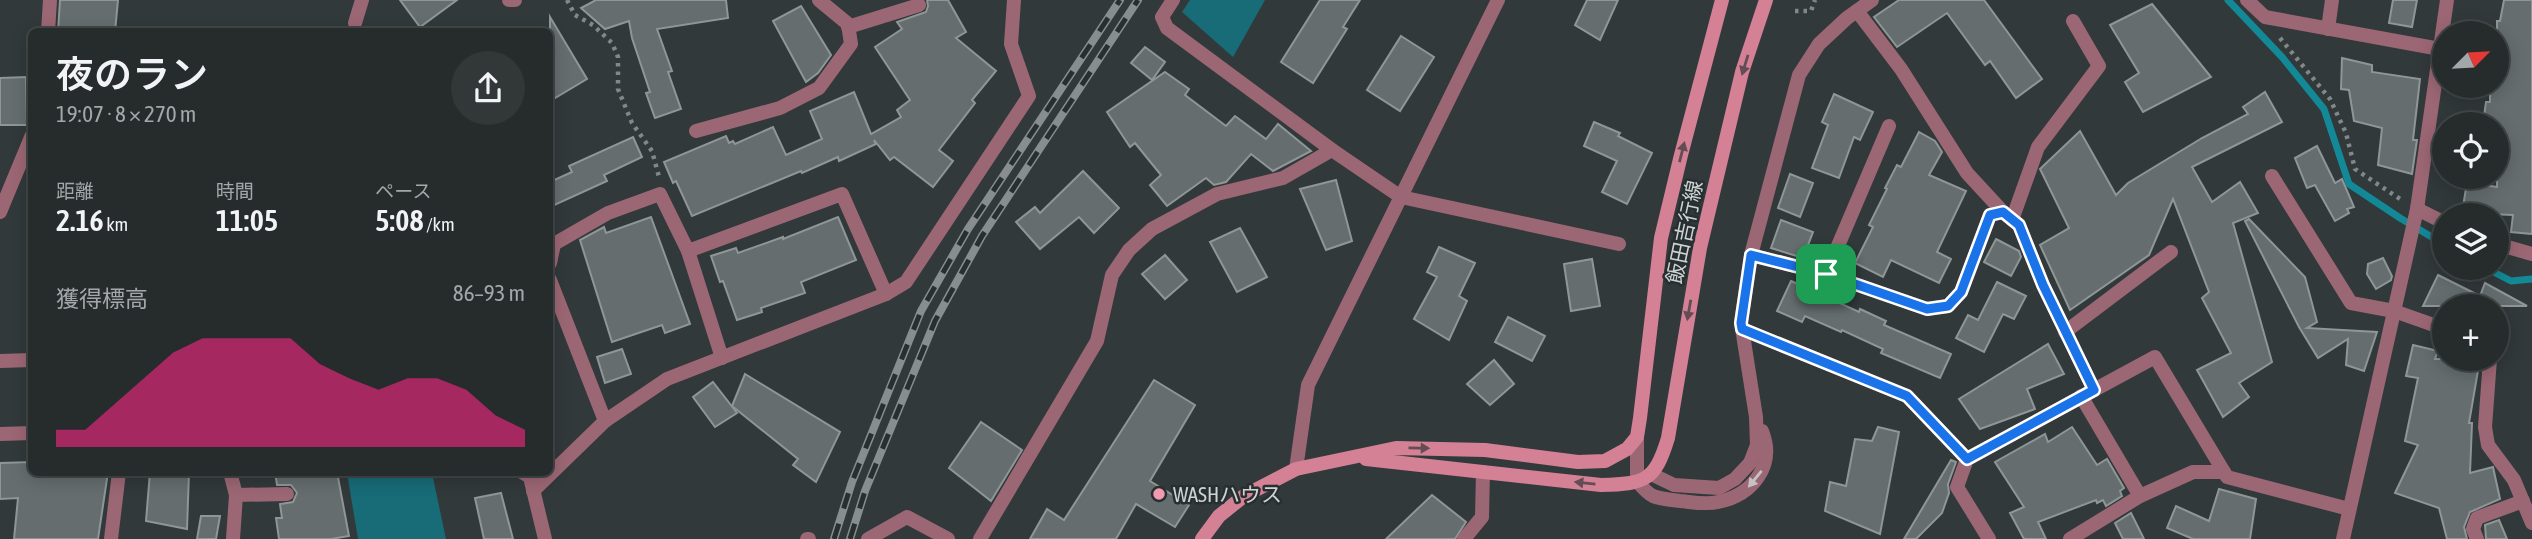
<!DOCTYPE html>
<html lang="ja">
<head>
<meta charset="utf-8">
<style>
  body { margin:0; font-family:"Asap Condensed","Noto Sans JP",sans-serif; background:#323738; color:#f1f3f6; height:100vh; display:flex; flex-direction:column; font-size:26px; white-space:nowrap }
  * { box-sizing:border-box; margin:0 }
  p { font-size:23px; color:#a4a7a9 }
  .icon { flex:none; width:38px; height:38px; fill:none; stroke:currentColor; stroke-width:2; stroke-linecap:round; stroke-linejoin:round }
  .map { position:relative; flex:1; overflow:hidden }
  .drawer { position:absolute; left:28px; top:28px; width:525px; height:448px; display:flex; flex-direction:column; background:#262b2c; border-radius:10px; box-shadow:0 4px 18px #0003,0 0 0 2px #424748 }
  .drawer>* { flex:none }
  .needle { width:46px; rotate:66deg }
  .tools { position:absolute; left:2432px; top:21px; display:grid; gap:14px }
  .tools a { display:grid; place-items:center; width:77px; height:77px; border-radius:50%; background:#262b2c; box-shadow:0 4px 18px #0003,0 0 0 2px #424748; font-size:35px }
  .pin { position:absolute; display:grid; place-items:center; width:60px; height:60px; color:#fff; margin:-30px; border-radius:14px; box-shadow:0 4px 10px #0006 }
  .round { display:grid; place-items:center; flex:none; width:74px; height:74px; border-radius:37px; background:#323738 }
  .overview { display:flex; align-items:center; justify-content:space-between; height:119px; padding:0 28px }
  h1 { font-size:38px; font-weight:600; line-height:52px }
  .figures { display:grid; grid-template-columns:repeat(3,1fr); gap:10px; height:119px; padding:7px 28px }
  .figures div { display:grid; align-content:center }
  .figures b { font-size:30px; font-weight:600 }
  .figures small { font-size:19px; font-weight:400 }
  .figures p { font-size:19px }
  .chart { height:196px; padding:14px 28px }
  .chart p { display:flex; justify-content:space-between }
  .chart svg { width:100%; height:126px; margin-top:7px; fill:#db2777; opacity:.7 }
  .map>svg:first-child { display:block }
</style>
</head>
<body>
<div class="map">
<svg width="2532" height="539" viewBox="0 0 2532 539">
  <rect width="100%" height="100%" fill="#32393a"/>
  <g fill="#176c77">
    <polygon points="1190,0 1265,0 1233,57 1182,12"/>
    <polygon points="347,473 432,473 446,539 358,539"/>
  </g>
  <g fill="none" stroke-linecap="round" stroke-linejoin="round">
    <g stroke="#138997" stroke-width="7">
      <polyline points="2228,0 2282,57 2324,109 2349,184 2400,218 2445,245"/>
      <polyline points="2486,268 2511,281 2532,279"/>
    </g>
  </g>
  <g fill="#656d6e" stroke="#8e9697" stroke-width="2">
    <polygon points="60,0 118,0 115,32 58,32"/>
    <polygon points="400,0 457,0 420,27"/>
    <polygon points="596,0 726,0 728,18 657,29 672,71 668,72 681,109 655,118 646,93 650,92 632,38 629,21 605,29 581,8"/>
    <polygon points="927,0 948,0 966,32 956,38 996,71 972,100 975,103 939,150 953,161 933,187 894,157 890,160 874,140 876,144 839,161 838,157 802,173 801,171 692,216 676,181 673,183 664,162 726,136 729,143 733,141 735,144 773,127 786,155 822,139 810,111 854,92 871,134 901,117 897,110 910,100 875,47 902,29 897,22 926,12 928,6"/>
    <polygon points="1320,0 1360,0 1343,27 1347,29 1313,83 1281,62"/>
    <polygon points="1587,0 1618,0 1600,40 1575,25"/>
    <polygon points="1899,0 1984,0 2042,79 2016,98 1990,61 1985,65 1947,13 1897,47 1874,17"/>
    <polygon points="2393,0 2417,0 2412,27 2389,23"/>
    <polygon points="2504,0 2532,0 2532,234 2511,232 2513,215 2462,213 2467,182 2497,187 2497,124 2483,124 2486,102 2490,102 2490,86 2497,86 2497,21 2500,21"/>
    <polygon points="2152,4 2211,77 2143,112 2125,82 2139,73 2110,25"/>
    <polygon points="801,6 831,55 818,73 806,82 773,21"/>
    <polygon points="550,17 587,79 550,101"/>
    <polygon points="1401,36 1434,57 1400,111 1367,90"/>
    <polygon points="1145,47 1165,62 1152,80 1131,63"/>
    <polygon points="2342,58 2372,65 2372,72 2420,79 2413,140 2417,140 2412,174 2378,165 2382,128 2354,121 2349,90 2341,89"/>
    <polygon points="1165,72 1189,89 1185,95 1226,126 1235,116 1266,139 1278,124 1311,151 1273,171 1251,154 1226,182 1214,185 1206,178 1167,206 1150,185 1161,175 1135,143 1130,147 1107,112"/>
    <polygon points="26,77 27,125 0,125 0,78"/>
    <polygon points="2265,92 2282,122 2192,167 2212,202 2240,182 2258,213 2233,223 2272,362 2239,383 2249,397 2223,417 2197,370 2231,353 2202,298 2209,292 2173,199 2149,255 2070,310 2040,245 2069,228 2040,169 2080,131 2116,195 2128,183 2202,138 2248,114 2243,107"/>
    <polygon points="1834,94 1873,112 1860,140 1854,137 1839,178 1812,168 1828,125 1822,122"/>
    <polygon points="1594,122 1620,133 1618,136 1652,153 1627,204 1602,192 1617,161 1584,146"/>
    <polygon points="1919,132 1935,141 1942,152 1929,175 1966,191 1937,252 1951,259 1939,283 1891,260 1883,277 1855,263 1873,227 1869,225 1887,189 1885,188 1897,165 1901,167"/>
    <polygon points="633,137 642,157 604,175 607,181 550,207 550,182 572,172 569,166"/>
    <polygon points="2317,146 2335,183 2342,179 2354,207 2347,209 2349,213 2335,221 2315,185 2307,188 2295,158"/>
    <polygon points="1083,171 1119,208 1094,233 1079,217 1040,249 1016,222 1035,207 1040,213"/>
    <polygon points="1790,174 1813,183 1800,217 1778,208"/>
    <polygon points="1336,180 1352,241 1326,250 1300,189"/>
    <polygon points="651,217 690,324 665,333 662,325 612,342 580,240 604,227 606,233"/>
    <polygon points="838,217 856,260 801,282 805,293 761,308 762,312 737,320 723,281 720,282 711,256 736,248 738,253 783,237 783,239"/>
    <polygon points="2249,219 2305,277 2317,322 2307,328 2377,332 2364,371 2346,365 2348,339 2318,358 2299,327 2245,221"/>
    <polygon points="1781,220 1813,232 1803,258 1771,248"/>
    <polygon points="1240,228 1267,277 1237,292 1210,242"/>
    <polygon points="1996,239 2019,251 2021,257 2011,276 1984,262"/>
    <polygon points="1439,247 1475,263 1459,296 1467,301 1449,340 1414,319 1437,277 1427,272"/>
    <polygon points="1165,255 1187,280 1165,299 1142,274"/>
    <polygon points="2383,258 2392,276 2391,280 2376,289 2367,274 2368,264"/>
    <polygon points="1592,259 1600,306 1571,311 1564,264"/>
    <polygon points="2438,275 2480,296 2485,283 2527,306 2423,306"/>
    <polygon points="1791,281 1859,312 1860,309 1886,321 1884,325 1951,354 1940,378 1881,353 1883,349 1842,330 1841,332 1805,316 1802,322 1777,311"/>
    <polygon points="1997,282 2026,296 2014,319 2003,314 1984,352 1956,338 1968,315 1978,320"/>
    <polygon points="1508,317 1545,336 1532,361 1495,342"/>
    <polygon points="2048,344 2064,374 2027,389 2035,409 1980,429 1959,399"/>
    <polygon points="2413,345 2438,351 2435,359 2480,359 2469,423 2472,423 2470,473 2493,467 2500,499 2470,512 2464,527 2467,539 2447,539 2439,508 2395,493 2418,445 2405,441 2418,378 2406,376"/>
    <polygon points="622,349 631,374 605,383 597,357"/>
    <polygon points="1494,360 1514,384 1490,405 1467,384"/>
    <polygon points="745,374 840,432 816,482 793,465 798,459 732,406"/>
    <polygon points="1154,380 1195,405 1150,481 1189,505 1175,527 1136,504 1116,539 1030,539 1047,509 1064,520"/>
    <polygon points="713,382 737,413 715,427 693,397"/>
    <polygon points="981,422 1022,450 991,501 949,468"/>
    <polygon points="1878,427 1899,432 1880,534 1825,511 1830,482 1846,486 1855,439 1872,441"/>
    <polygon points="2072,427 2097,465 2107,459 2124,488 2120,491 2122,496 2106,506 2103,500 2097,503 2096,500 2038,522 2046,539 2024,539 2010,513 2024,507 1995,462 2045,434 2048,442"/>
    <polygon points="1951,460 1956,462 1948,484 1949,493 1942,513 1916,539 1904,539"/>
    <polygon points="32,462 32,472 108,472 98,539 14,539 18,498 0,499 0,463"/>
    <polygon points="150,472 189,472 187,529 146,521"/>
    <polygon points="275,472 337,472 349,536 331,539 279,539 276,518 282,518 280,504 293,502 297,493 291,485 277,485"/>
    <polygon points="2219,489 2256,499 2250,539 2193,539 2167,528 2176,506 2209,521"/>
    <polygon points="501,493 513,539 484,539 475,498"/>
    <polygon points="1432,495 1466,522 1455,539 1386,539"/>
    <polygon points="2131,513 2144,539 2123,539 2115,523"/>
    <polygon points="201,516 220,516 216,539 197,539"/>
    <polygon points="2499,520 2507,539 2486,539 2485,525"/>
  </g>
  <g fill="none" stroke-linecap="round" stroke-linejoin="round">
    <g stroke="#828888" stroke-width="4.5" stroke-dasharray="3.5 5" stroke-linecap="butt">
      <polyline points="567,0 575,15 593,25 612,43 618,57 618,89 632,123 652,151 659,177"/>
      <polyline points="1795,11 1811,11 1815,0"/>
      <polyline points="2280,38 2330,99 2346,133 2355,169 2400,199"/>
    </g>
    <g stroke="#9c6774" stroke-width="14">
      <polyline points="509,0 515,0"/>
      <polyline points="1173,0 1162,17 1167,28 1332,150 1401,197 1619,244"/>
      <polyline points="2247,0 2265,17 2440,49"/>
      <polyline points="1857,11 1901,69 1967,173 2003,212"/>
      <polyline points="355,23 362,0"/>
      <polyline points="848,27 919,5"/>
      <polyline points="2328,29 2332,0"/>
      <polyline points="48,32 50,0"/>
      <polyline points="696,131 780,108 819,88 851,44 848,24 819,0"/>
      <polyline points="2272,176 2351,303 2394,311 2445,329"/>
      <polyline points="2417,209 2445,223"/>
      <polyline points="0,212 32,135"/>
      <polyline points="2012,220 2038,147 2099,66 2073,21"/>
      <polyline points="2497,244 2532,254"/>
      <polyline points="688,251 722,358"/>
      <polyline points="1751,255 1826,274 1927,309 1948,306 1961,292 1990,215 2003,212 2019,225 2043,285 2094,390 2155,357 2227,477 2349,509"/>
      <polyline points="550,263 554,244 608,213 660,194 688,251 842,194 886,294"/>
      <polyline points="1826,274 1889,126"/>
      <polyline points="550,280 605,421"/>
      <polyline points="1742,329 1907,396 1967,459"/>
      <polyline points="2065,332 2171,252"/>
      <polyline points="2490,359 2485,427 2488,445 2514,480 2532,523"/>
      <polyline points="0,361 32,360"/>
      <polyline points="2081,396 2140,496"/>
      <polyline points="0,434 32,433"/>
      <path d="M 1637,437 L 1637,481 C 1641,486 1647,493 1653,496 C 1660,499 1672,500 1680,501 C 1692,502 1706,505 1718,502 C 1752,495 1776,466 1762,431"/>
      <polyline points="1296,469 1308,385 1498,0"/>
      <polyline points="230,472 236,495 233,539"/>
      <polyline points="522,472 530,477 545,539"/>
      <polyline points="1651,474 1674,485 1719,488 1735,479 1750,463 1757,445 1756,417 1741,322 1751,255 1799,75 1819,44 1847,18 1872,0"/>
      <polyline points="533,491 605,421 667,379 886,294 906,282 1029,96 1011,44 1014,0"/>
      <polyline points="236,495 287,494"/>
      <polyline points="111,539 119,472"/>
      <polyline points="807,539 809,539"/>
      <polyline points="868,539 907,517 948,539"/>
      <polyline points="980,539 1097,341 1112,275 1129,250 1152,229 1217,194 1283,178 1332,150"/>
      <polyline points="1464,539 1482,517 1483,472"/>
      <polyline points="1989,539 1957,487 1967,459 2094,390"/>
      <polyline points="2070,539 2140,496 2193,472 2224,472"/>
      <polyline points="2343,539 2417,209 2447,0"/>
      <polyline points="2477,539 2473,529 2477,518 2523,501"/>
    </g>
    <g stroke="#d48196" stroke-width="14">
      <path d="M 1366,459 L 1601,485 C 1645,484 1655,481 1668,438 L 1700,248 L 1742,72 L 1766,0"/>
      <polyline points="1202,539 1219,516 1244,496 1296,469 1396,448 1485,450 1578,462 1605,461 1627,449 1637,437 1640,418 1661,238 1681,155 1722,0"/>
    </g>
    <defs>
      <g id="rail">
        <polyline points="834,539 852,482 921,311 968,229 1120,0"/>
        <polyline points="850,539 865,491 935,321 982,236 1138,0"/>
      </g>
    </defs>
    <use href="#rail" stroke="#888e8f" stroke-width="8"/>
    <use href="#rail" stroke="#282f30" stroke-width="5" stroke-dasharray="16" stroke-linecap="butt"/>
  </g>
  <defs><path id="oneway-solid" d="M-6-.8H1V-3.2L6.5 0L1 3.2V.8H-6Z" transform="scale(1.75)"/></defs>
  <g fill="#644c54">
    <use href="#oneway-solid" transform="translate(1745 65) rotate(107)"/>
    <use href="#oneway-solid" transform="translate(1682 152) rotate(-76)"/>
    <use href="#oneway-solid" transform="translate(1689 310) rotate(100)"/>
    <use href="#oneway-solid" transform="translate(1419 448) rotate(1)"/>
    <use href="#oneway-solid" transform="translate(1585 483) rotate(-174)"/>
  </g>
  <use fill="#c6c3c5" href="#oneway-solid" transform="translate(1755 479) rotate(129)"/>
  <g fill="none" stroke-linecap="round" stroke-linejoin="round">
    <defs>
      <polygon id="route" points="2003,212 2019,225 2043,285 2094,390 1967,459 1907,396 1742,329 1741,323 1751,255 1826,274 1927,309 1948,306 1961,292 1990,215"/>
    </defs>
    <use href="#route" stroke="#fff" stroke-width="14"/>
    <use href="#route" stroke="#1a73e8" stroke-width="9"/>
  </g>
  <circle fill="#f29aaf" stroke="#282f30" stroke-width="2.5" cx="1159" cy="494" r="7"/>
  <g text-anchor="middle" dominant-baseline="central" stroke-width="5" stroke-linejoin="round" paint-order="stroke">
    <g font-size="21" fill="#ced3d3" stroke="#282f30">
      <text transform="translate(1684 232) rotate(-78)">飯田吉行線</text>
    </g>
    <g font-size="21" fill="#ced3d3" stroke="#282f30" text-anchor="start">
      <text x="1173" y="494">WASHハウス</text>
    </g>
  </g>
</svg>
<div class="tools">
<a><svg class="needle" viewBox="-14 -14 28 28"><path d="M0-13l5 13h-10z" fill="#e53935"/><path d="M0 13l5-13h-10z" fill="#a4a7a9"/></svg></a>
<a><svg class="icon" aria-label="locate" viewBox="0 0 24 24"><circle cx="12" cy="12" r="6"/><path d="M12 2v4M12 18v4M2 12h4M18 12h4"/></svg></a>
<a><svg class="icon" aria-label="layers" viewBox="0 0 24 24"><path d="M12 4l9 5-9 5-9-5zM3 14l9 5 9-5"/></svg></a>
<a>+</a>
</div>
<div class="pin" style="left:1826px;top:274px;background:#1e9e55"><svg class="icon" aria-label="arrive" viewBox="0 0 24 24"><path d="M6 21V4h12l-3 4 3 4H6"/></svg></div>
<section class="drawer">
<div class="overview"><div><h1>夜のラン</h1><p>19:07 · 8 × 270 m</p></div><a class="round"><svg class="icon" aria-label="share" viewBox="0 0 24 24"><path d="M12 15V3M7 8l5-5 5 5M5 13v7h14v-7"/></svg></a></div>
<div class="figures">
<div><p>距離</p><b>2.16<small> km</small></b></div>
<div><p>時間</p><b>11:05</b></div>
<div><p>ペース</p><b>5:08<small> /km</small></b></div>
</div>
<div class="chart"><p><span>獲得標高</span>86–93 m</p>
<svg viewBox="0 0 160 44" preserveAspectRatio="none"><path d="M0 44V38L10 38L20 29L30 20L40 11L50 6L60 6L70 6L80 6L90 15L100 20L110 24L120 20L130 20L140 24L150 33L160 38V44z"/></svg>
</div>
</section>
</div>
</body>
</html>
